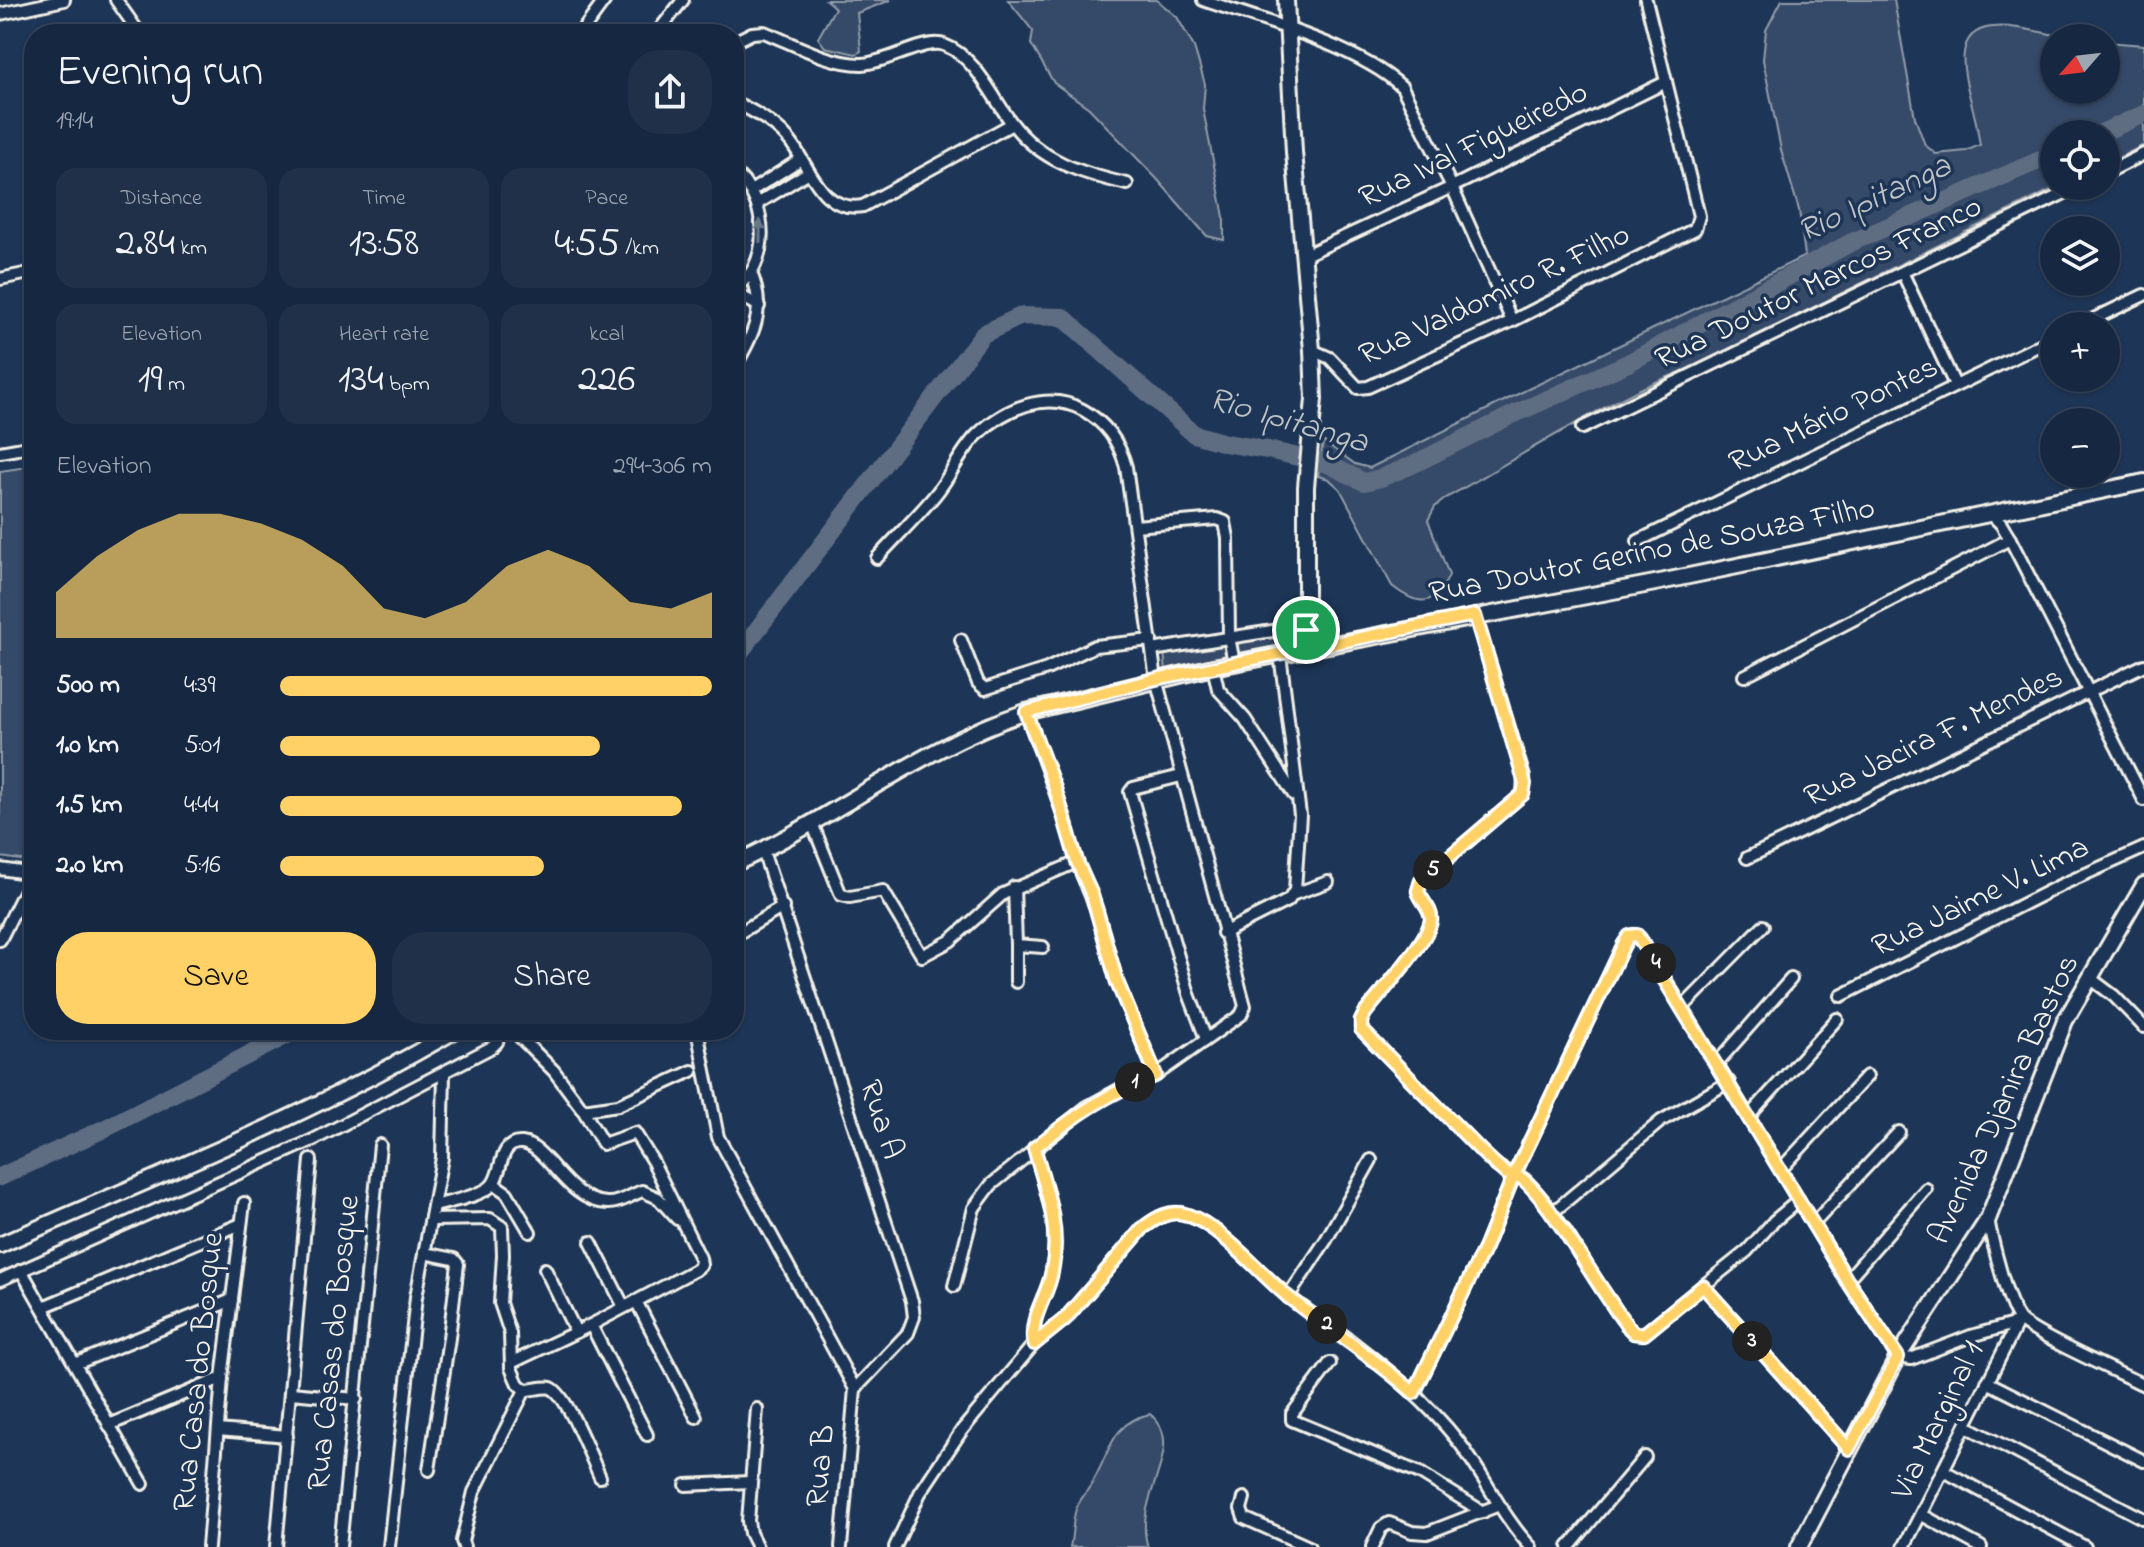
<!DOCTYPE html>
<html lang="en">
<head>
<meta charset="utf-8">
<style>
  body { margin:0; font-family:"Indie Flower",sans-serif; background:#1f3048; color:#f1f3f6; height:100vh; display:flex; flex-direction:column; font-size:30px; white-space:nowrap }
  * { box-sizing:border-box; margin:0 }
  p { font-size:26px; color:#9ea6b1 }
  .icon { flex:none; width:44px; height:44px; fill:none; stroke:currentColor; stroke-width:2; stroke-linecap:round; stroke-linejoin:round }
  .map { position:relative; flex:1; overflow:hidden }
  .side { position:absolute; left:24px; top:24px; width:720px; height:1016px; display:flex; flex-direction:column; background:#162841; border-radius:32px; box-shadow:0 2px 6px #0004,0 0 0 2px #35445a }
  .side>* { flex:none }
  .needle { width:52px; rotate:242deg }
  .controls { position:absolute; left:2040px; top:24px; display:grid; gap:16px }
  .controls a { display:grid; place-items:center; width:80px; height:80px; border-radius:50%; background:#162841; box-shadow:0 2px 6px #0004,0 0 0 2px #35445a; font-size:40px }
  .pin { position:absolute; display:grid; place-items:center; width:68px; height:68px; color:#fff; margin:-34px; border:4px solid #fff; border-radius:50%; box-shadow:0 2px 8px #0007 }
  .km { position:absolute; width:40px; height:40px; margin:-20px; border-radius:50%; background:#222; color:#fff; font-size:22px; line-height:40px; text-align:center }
  .round { display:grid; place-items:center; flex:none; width:84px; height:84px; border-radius:32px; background:#1f3048 }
  .head { display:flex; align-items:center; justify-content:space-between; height:136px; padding:0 32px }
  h1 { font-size:44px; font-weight:600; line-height:60px }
  .figures { display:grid; grid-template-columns:repeat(3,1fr); gap:12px; height:136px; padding:8px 32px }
  .figures div { display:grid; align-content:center; border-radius:20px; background:#1f3048; text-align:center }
  .figures b { font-size:40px; font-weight:600 }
  .figures small { font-size:22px; font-weight:400 }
  .figures p { font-size:22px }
  .chart { height:224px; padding:16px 32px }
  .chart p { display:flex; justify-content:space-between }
  .chart svg { width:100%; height:144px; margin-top:8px; fill:#ffd166; opacity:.7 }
  .action { display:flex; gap:16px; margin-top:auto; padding:16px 32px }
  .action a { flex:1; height:92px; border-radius:32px; background:#ffd166; color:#111; font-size:32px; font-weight:600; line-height:92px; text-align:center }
  .action a+a { background:#1f3048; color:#f1f3f6 }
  ul { padding:0 32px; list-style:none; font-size:26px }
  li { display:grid; grid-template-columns:128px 96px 1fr; align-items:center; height:60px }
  li i { height:20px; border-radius:10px; background:#ffd166 }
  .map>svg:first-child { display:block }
</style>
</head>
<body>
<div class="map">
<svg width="2144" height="1547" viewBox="0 0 2144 1547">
  <rect width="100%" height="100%" fill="#1d3557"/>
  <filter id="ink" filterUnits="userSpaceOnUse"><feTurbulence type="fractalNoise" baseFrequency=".0125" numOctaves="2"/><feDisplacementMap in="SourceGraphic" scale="16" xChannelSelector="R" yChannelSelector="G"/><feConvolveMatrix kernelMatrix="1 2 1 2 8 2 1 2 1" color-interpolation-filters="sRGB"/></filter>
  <g filter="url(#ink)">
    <g fill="#354a67" stroke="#949ea8" stroke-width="2">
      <polygon points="826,0 891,0 857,13 861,51 856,54 825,47 818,38 835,8"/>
      <polygon points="1008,0 1157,0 1177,17 1194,47 1205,84 1203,109 1224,217 1224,240 1207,236 1157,179 1089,108 1054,83 1031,44 1033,31"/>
      <path d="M 1782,0 L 1894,0 L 1915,118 L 1925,145 L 1936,154 L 1966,151 L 1980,145 C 1978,135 1977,124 1974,114 C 1968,86 1946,32 1992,27 C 2014,24 2050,35 2072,38 L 2054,38 L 2054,90 L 2106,90 L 2106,42 L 2144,45 L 2144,145 L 2106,164 L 2106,134 L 2054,134 L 2054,186 L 2059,186 C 1946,241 1833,297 1721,354 C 1692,369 1661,378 1632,393 C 1569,425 1508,463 1446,498 L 1435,507 L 1428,520 L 1449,575 C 1436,608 1417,606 1392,586 L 1340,489 L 1329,479 L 1318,476 L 1323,441 L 1355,464 L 1370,468 L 1520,393 L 1805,256 L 1799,210 L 1781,150 L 1763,60 L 1766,30 Z"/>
      <polygon points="34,466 34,862 0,857 0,471"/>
      <polygon points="1302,627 1304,645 1166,672 1164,651"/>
      <path d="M 1150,1414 C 1190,1447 1131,1497 1148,1547 L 1070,1547 C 1073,1535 1072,1522 1076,1509 C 1079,1500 1087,1492 1092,1483 C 1110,1453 1111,1422 1150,1414 Z"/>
    </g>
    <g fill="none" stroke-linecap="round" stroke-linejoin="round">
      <g stroke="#5e6d82" stroke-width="18">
        <polyline points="2099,134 2144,114"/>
        <polyline points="734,660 983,334 1021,316 1063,317 1194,434 1225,443 1268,450 1328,464 1364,482 1381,478 1412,465 1512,415 1628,363 1850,243 2054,154"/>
        <polyline points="0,1177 108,1127 297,1030"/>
      </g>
      <defs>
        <g id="street">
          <polyline points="116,0 140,34"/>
          <path d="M 1203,0 C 1261,20 1357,46 1402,87 L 1452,187 L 1512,321"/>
          <polyline points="0,14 64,0"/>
          <polyline points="580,34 605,0"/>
          <polyline points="656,34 683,0"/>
          <path d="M 734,42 L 752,33 L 764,32 C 794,44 829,64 862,64 C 887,63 926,38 944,45 C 975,56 993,98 1011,122 C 1040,161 1083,174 1127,184"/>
          <path d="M 734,102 C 754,111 776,124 790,141 C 811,168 821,213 863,206 L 1012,124"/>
          <path d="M 734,172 C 762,195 770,239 752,271 C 748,278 740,284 734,289"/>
          <polyline points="2106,173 2144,154"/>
          <polyline points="751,191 801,159"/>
          <polyline points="757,204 809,172"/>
          <polyline points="1303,256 1452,187 1666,82"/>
          <polyline points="1903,274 1955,385"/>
          <polyline points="0,279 34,272"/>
          <polyline points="734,292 759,306"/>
          <polyline points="2079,326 2144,295"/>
          <polyline points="1312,350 1330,358 1358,388 1368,387 1512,321 1695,229 1699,216 1646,0"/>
          <path d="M 734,368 C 753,335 767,310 751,273"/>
          <polyline points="1582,428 2079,186"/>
          <polyline points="0,452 34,446"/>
          <polyline points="1990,513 2001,524 2010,539 2144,800"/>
          <polyline points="1135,526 1217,519 1225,522 1228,538 1229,637 1234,663"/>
          <polyline points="1638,541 2054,338"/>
          <path d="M 877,558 C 896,537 917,517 935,495 C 951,476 960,452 977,435 C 1005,408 1047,390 1083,410 C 1106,423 1119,441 1126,467 L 1156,679 L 1245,1006 L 1241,1015 L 1156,1075 L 1124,1087 L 1087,1107 L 991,1185 L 974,1208 L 954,1286"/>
          <path d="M 1475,615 L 1524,777 L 1523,794 L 1421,881 L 1418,891 C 1421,901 1432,909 1431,920 C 1428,941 1380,994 1365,1013 L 1361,1021 L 1361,1029 L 1494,1164 C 1506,1174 1519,1173 1526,1181 C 1558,1213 1582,1261 1608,1298 C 1616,1310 1623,1324 1634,1333 L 1644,1334 L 1703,1286 L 1849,1449"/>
          <polyline points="961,640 978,683 985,689 1047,669 1095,646 1151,640"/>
          <polyline points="1152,650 1298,627"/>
          <polyline points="1213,667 1218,689 1245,719 1294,795"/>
          <polyline points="1744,676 2010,539"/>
          <polyline points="1026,712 1064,816 1077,862 1096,908 1117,982 1156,1075"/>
          <polyline points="1181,776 1133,788 1130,792 1189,994 1206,1039"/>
          <polyline points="812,823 841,895 850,897 883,891 922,956 950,941 1003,894 1077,862"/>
          <polyline points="763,851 912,1301 914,1317 908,1333 855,1389"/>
          <polyline points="1747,858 2144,665"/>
          <polyline points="0,869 34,874"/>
          <polyline points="1014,887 1016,945 1043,947"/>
          <polyline points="1294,894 1328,882"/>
          <polyline points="1223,933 1289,900 1295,890 1300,815 1280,654"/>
          <polyline points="734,936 783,907"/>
          <polyline points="0,940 33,874"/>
          <polyline points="1016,945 1016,982"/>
          <polyline points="2090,978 2114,996 2144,1027"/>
          <polyline points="1841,996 2061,885 2144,848"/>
          <polyline points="1683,1007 1763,926"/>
          <polyline points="501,1030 515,1032 554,1071 583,1110 603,1144 635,1133 653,1162 700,1258 701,1265 695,1270 591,1325"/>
          <polyline points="697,1030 718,1137 855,1389"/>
          <polyline points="1717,1063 1791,979"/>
          <polyline points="583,1110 618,1105 692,1071"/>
          <polyline points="1749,1116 1837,1019"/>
          <polyline points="1781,1169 1867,1076"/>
          <polyline points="494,1184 507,1193 530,1232"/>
          <path d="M 434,1206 C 448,1202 483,1196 492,1185 C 503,1173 498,1141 522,1143 C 548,1146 567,1202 607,1203 C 618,1204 631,1195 642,1191 L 658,1198 L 677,1219"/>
          <polyline points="1552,1213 1661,1121 1729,1082"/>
          <path d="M 1988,1219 C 1992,1241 2007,1302 2019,1319 C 2031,1334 2122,1374 2144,1385"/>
          <path d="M 432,1220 L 490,1219 L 502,1227 L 503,1255 L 500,1303 L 510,1333 L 511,1368 L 518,1384 L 525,1390 C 533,1390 544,1386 551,1388 C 567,1394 592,1460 600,1477"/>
          <polyline points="1813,1224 1899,1132"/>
          <polyline points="591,1242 624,1307"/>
          <polyline points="424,1253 454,1259 458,1264 449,1338 429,1470"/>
          <polyline points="545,1269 576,1332"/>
          <polyline points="21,1270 143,1484"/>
          <polyline points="0,1280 313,1140 492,1047 497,1042 500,1030"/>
          <polyline points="1847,1280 1926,1189"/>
          <polyline points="1703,1286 1747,1251 1774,1221 1799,1200"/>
          <polyline points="1288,1297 1326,1240 1371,1160"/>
          <polyline points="636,1301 696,1417"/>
          <polyline points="43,1307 241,1224"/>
          <path d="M 1034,1344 C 1028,1317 1048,1296 1052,1271 C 1061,1228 1046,1189 1034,1148"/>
          <polyline points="511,1363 591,1325 647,1435"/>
          <polyline points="1330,1363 1292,1414 1292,1420 1420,1473 1483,1512"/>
          <polyline points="75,1364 232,1300"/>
          <polyline points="1987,1382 2144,1461"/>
          <polyline points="291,1393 356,1399"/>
          <polyline points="1414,1393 1485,1247 1514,1175 1624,944 1633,935 1640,938 1847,1280 1898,1357 1911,1359 1971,1336 2017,1323"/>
          <polyline points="109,1425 222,1378"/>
          <polyline points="1966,1426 2142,1518"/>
          <polyline points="218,1430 287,1436"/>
          <polyline points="1944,1471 2085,1547"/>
          <polyline points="686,1485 750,1482"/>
          <polyline points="1244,1498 1241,1509 1244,1518 1309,1547"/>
          <polyline points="1922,1515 1981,1547"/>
          <polyline points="208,1547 222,1378 244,1203"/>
          <polyline points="276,1547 311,1160"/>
          <polyline points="340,1547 380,1145"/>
          <polyline points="389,1547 416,1297 442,1158 444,1074"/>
          <polyline points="464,1547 462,1541 474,1492 525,1390"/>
          <polyline points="757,1547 750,1533 748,1521 757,1409"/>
          <polyline points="841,1547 855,1389"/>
          <path d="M 895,1547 L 920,1493 L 962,1430 L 1034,1344 L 1065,1319 L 1143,1228 C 1156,1218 1170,1209 1187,1215 C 1222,1227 1258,1272 1287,1295 C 1307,1312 1330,1325 1351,1341 C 1390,1371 1428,1403 1458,1441 C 1485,1475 1501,1516 1531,1547"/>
          <polyline points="1372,1547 1381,1528 1389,1523 1412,1532 1427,1533 1499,1505"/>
          <polyline points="1569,1547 1645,1457"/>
          <polyline points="1904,1547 2019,1320"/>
        </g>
        <g id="secondary">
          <polyline points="1286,0 1294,152 1312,350 1314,399 1306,487 1306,630 1303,649"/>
          <path d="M 734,864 C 834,818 921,747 1026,712 L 1213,667 L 1655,583 L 2144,482"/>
          <path d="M 0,1245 C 154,1177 310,1116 456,1030"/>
          <polyline points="1799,1547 1898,1357 1988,1219 2065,1021 2144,885"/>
        </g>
      </defs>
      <use href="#street" stroke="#f4f1e8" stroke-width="16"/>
      <use href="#secondary" stroke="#f4f1e8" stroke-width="20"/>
      <use href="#street" stroke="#1d3557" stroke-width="10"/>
      <use href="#secondary" stroke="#1d3557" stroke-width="14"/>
    </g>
    <defs><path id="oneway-solid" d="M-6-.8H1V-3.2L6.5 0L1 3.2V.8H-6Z" transform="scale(2)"/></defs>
    <use fill="#68778a" href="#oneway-solid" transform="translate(760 231) rotate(-90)"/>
  </g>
  <g fill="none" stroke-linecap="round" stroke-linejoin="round" filter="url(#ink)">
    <defs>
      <path id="route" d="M 1306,630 L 1303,649 L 1156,679 L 1026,712 L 1055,788 L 1077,862 L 1092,895 L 1117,982 L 1156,1075 C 1109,1092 1073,1117 1034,1148 C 1046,1190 1061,1227 1052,1271 C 1048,1297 1029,1317 1034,1344 L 1065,1319 L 1143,1228 C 1156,1218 1170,1209 1188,1215 C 1222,1227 1259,1273 1287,1296 C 1329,1330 1374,1357 1414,1393 L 1485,1247 L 1514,1175 C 1541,1179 1607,1307 1634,1333 L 1644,1334 L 1703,1286 L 1849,1449 L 1898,1357 L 1847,1280 L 1637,935 L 1629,936 L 1624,944 L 1514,1175 L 1505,1173 L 1482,1152 L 1361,1029 L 1361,1021 L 1365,1013 C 1380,993 1428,942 1431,920 C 1432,909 1421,901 1418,891 L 1421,881 L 1523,794 L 1525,784 L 1475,615 L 1321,646 L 1306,630"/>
    </defs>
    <use href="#route" stroke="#fff" stroke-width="16"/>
    <use href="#route" stroke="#ffd166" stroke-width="10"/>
  </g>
  <g text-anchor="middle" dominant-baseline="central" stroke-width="7" stroke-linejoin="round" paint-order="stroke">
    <g font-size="32" fill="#f4f1e8" stroke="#1d3557">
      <text transform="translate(1474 146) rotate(-26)">Rua Ival Figueiredo</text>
      <text transform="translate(1819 284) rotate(-26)">Rua Doutor Marcos Franco</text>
      <text transform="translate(1495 296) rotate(-25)">Rua Valdomiro R. Filho</text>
      <text transform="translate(1834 416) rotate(-26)">Rua Mário Pontes</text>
      <text transform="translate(1652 552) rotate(-11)">Rua Doutor Gerino de Souza Filho</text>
      <text transform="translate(1934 738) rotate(-26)">Rua Jacira F. Mendes</text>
      <text transform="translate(1981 898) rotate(-26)">Rua Jaime V. Lima</text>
      <text transform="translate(2005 1100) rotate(-65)">Avenida Djanira Bastos</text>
      <text transform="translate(880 1120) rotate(72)">Rua A</text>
      <text transform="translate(335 1343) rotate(-84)">Rua Casas do Bosque</text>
      <text transform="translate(200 1372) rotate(-84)">Rua Casa do Bosque</text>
      <text transform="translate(1939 1421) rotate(-64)">Via Marginal 1</text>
      <text transform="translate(822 1466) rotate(-85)">Rua B</text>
    </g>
    <g font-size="34" font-style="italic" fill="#c0c3c4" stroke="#1d3557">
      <text transform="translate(1875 200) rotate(-25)">Rio Ipitanga</text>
      <text transform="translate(1288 422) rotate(16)">Rio Ipitanga</text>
    </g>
  </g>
</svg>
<div class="controls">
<a><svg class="needle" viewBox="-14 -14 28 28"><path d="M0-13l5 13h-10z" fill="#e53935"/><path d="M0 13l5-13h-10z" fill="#9ea6b1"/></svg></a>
<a><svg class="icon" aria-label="locate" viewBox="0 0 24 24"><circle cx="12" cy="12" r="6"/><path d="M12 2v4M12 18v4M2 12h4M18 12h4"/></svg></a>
<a><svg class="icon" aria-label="layers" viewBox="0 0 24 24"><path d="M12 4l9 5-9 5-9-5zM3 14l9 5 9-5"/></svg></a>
<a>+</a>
<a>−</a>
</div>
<div class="pin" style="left:1306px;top:630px;background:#1e9e55"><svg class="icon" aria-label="arrive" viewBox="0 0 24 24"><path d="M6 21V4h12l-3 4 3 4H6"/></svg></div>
<b class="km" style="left:1135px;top:1082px">1</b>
<b class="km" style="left:1327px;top:1324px">2</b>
<b class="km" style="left:1752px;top:1341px">3</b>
<b class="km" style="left:1656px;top:963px">4</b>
<b class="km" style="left:1433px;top:870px">5</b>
<section class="side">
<div class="head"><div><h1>Evening run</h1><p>19:14</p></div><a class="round"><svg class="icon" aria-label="share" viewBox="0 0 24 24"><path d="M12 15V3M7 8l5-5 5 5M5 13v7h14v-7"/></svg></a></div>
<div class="figures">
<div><p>Distance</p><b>2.84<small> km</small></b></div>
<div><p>Time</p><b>13:58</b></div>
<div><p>Pace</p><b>4:55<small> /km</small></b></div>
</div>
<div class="figures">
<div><p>Elevation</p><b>19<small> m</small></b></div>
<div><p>Heart rate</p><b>134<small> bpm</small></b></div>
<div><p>kcal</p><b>226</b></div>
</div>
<div class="chart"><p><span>Elevation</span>294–306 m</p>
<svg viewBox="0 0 160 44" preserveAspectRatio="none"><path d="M0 44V30L10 19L20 11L30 6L40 6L50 9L60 14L70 22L80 35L90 38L100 33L110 22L120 17L130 22L140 33L150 35L160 30V44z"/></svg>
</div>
<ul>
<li><b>500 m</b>4:39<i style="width:100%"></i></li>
<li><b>1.0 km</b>5:01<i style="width:74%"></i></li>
<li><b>1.5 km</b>4:44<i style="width:93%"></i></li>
<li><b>2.0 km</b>5:16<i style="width:61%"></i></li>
</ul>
<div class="action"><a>Save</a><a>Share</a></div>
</section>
</div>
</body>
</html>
